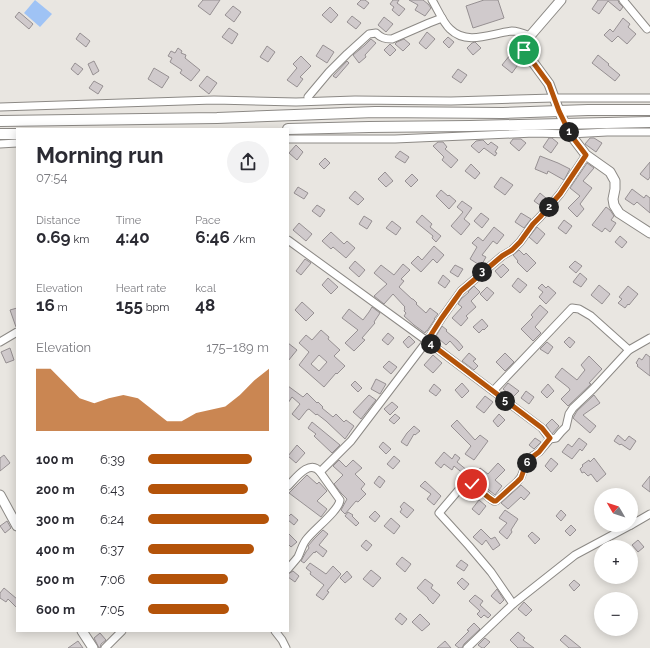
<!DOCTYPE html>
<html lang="en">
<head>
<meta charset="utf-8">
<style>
  body { margin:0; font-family:Raleway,sans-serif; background:#f2f2f3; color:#2b2b33; height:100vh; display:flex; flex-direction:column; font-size:15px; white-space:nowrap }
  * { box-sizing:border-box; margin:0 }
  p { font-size:13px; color:#7c7c81 }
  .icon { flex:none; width:22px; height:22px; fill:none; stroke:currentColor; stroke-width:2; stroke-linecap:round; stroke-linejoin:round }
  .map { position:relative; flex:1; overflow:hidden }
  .side { position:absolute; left:16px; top:128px; width:273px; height:504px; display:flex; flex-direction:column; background:#fff; border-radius:0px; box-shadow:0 2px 10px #0003 }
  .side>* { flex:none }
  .needle { width:26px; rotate:309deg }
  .fabs { position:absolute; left:594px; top:488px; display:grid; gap:8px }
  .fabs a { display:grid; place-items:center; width:44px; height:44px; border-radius:50%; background:#fff; box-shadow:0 2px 10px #0003; font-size:20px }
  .pin { position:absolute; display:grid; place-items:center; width:34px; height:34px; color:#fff; margin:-17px; border:2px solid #fff; border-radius:50%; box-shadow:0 1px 4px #0007 }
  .km { position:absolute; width:20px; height:20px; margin:-10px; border-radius:50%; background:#222; color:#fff; font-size:11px; line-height:20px; text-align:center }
  .round { display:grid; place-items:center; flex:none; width:42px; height:42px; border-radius:21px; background:#f2f2f3 }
  .summary { display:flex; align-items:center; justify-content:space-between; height:68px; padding:0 20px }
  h1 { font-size:22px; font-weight:700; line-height:30px }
  .stats { display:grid; grid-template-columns:repeat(3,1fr); gap:6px; height:68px; padding:4px 20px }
  .stats div { display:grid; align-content:center }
  .stats b { font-size:17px; font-weight:700 }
  .stats small { font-size:11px; font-weight:400 }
  .stats p { font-size:11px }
  .chart { height:112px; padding:8px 20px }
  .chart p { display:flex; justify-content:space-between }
  .chart svg { width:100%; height:72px; margin-top:4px; fill:#b45309; opacity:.7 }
  ul { padding:0 20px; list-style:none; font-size:13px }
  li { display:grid; grid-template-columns:64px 48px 1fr; align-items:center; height:30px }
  li i { height:10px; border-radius:5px; background:#b45309 }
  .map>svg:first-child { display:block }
</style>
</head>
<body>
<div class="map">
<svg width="650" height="648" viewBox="0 0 650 648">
  <rect width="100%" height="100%" fill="#e9e6e1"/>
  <polygon fill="#9fc3f5" points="35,0 52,14 40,27 24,13"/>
  <g fill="#d0cacc" stroke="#969092" fill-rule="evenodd">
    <polygon points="203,0 220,0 210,15 198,6"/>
    <polygon points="361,0 365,0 369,3 364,9 357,4"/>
    <polygon points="393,0 399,0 397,3 405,9 399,16 392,10 394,7 390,4"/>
    <polygon points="409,0 423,0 428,4 431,8 425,16 415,10 418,5"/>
    <polygon points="484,0 498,0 504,18 473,28 466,6"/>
    <polygon points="598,0 618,0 619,3 623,7 620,11 608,1 599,14 592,9"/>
    <polygon points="233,6 241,12 234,22 225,15"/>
    <polygon points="330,7 338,15 331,23 322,15"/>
    <polygon points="19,12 33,24 29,29 15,17"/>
    <polygon points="352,16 361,23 356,29 347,22"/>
    <polygon points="384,17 393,24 386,32 378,25"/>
    <polygon points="623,18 630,24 628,27 636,34 627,44 618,36 612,42 604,35 610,29 613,32"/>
    <polygon points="229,28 238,34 232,44 222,37"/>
    <polygon points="427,32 435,39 426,49 419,43"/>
    <polygon points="80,33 90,41 86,47 76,39"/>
    <polygon points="448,37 454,42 449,48 443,42"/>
    <polygon points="371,39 376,43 365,55 366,57 359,63 353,55 365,45"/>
    <polygon points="404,39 410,44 403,51 395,44 397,42"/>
    <polygon points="475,42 481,48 473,55 467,48 472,43"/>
    <polygon points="390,44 396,50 390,56 384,50"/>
    <polygon points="323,45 334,52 327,63 316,56"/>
    <polygon points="267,46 275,52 268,62 260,57"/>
    <polygon points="178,48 182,51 181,53 186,55 185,58 200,70 191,81 180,73 182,70 170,62 172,58 168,56 171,51 175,53"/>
    <polygon points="510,55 520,62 512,73 502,65"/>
    <polygon points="598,55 609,64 608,65 620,75 615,81 592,63"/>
    <polygon points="301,56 311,66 300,77 303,79 297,87 287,80 297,68 293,64"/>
    <polygon points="94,61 99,71 93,75 88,64"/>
    <polygon points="347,61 349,63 336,78 333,76"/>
    <polygon points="75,63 83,69 78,75 71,69"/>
    <polygon points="154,68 169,77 162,88 148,79"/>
    <polygon points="458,69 467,75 461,83 452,77"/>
    <polygon points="207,76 217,83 209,94 199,86"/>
    <polygon points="94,81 103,86 98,94 89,88"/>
    <polygon points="549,138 552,138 558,143 551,153 543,147"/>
    <polygon points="590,138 594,138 602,143 596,152 585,144"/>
    <polygon points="513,139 521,139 526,143 519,151 510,143"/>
    <polygon points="483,140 488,145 491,142 498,147 495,152 497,153 495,156 484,148 479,153 471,146 476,141"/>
    <polygon points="438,142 443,142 447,147 445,149 458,160 451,168 442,160 444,157 433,146"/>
    <polygon points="296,145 303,152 297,160 289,153"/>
    <polygon points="400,151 409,157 405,163 395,157"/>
    <polygon points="540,156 558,163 570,169 564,180 548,171 547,174 535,169"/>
    <polygon points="325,158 330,163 324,169 319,164"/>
    <polygon points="650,162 650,177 648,180 640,174"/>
    <polygon points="587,163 594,168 583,181 592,188 580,204 584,209 577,217 568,208 580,196 570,188"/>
    <polygon points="471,164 480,173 475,179 465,171"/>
    <polygon points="385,172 393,181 386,187 378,179"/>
    <polygon points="412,174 418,180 411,187 405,181"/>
    <polygon points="501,177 513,185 505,195 494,187"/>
    <polygon points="298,187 308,193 304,199 294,193"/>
    <polygon points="632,189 644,198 646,195 650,198 650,213 637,202 634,205 625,199"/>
    <polygon points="441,190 448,196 449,195 456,201 449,209 436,196"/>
    <polygon points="355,191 364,199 358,205 349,198"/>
    <polygon points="540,193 547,199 541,206 534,201"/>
    <polygon points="462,201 472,208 464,219 470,224 461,235 451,226 463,212 457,207"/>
    <polygon points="317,205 325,210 320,217 312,211"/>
    <polygon points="606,207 610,210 614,216 611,220 616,223 610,232 605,228 602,232 592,225"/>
    <polygon points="481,213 489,219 482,228 474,221"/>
    <polygon points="521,213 531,219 524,228 515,222"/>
    <polygon points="422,215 432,224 430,227 441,236 436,242 432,238 433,236 416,222"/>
    <polygon points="364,216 372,221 367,229 359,224"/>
    <polygon points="564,220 572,226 566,234 558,228"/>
    <polygon points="392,221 401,228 396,235 386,228"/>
    <polygon points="299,223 312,234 306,241 293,230"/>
    <polygon points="494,227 504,235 497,244 493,241 482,255 486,257 481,266 470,259 477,247 472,243 478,237 483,241"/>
    <polygon points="537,227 545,234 537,244 529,237"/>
    <polygon points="331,232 344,244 347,241 355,248 346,258 333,247 331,249 322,241"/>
    <polygon points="620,236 627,242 622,248 615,242"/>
    <polygon points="434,246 444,255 437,263 433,259 421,272 411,263 418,256 422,260"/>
    <polygon points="519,250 524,255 526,253 536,263 527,272 517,262 518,261 513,255"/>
    <polygon points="305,259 311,263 301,275 296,271"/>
    <polygon points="355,261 365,270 359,277 349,268"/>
    <polygon points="575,261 582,266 576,273 569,267"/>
    <polygon points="403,264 410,270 401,279 404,281 399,287 412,299 413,299 417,303 416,304 426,313 430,308 438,314 434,319 435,319 427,331 426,331 425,333 414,325 404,316 406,313 404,311 405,309 404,308 405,307 393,294 384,304 374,296 387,284 374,273 381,265 394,275"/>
    <polygon points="503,264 509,270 501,278 495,271"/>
    <polygon points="455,265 463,269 458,277 450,272"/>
    <polygon points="580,273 587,279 581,287 573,282"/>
    <polygon points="443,275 450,281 445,288 438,283"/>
    <polygon points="328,278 338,287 331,294 322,285"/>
    <polygon points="518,278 527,285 520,293 512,286"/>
    <polygon points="542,284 546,288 548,286 556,293 546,304 539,297 543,292 538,288"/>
    <polygon points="599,285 610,294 602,304 591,295"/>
    <polygon points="474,286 480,292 471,301 476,307 466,316 468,318 461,326 452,318 462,307 458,304 461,299 469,292 468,292"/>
    <polygon points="628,286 638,294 629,305 628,304 625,308 618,303 622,299 619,297"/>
    <polygon points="487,287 494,293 487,301 480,294"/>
    <polygon points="302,302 314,313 306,321 295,310"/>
    <polygon points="540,305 548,312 535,327 541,333 533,341 521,329 533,317 531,315"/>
    <polygon points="372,307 380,313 374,322 375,323 362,338 365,340 354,351 345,343 358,330 342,318 349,309 363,320 369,312"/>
    <polygon points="17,308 17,327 16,327 10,310"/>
    <polygon points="482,319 488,326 484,330 483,329 479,333 473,327"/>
    <polygon points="442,326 447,330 446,331 458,341 463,347 459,351 450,341 446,345 439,339 438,341 435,338"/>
    <path d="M 321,330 L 329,337 L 328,339 L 340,350 L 334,356 L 345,366 L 337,374 L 336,373 L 324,387 L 299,365 L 309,352 L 299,343 L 306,335 L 312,340 ZM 319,355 L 327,362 L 319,371 L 311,364 Z"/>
    <polygon points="388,333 394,338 388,345 382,340"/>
    <polygon points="409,336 415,342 408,348 403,342"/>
    <polygon points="569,337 575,342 570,348 564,342"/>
    <polygon points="547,342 553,347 548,354 540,349"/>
    <polygon points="288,343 297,350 288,361"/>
    <polygon points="10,348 14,360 6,363 1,352"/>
    <polygon points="469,353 476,359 473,361 478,366 474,370 462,361"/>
    <polygon points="505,353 514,362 505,371 496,362"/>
    <polygon points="646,354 650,357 650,376 637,366 638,365 636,363 639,358 642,360"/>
    <polygon points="433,355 442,363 433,373 424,365"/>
    <polygon points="589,356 602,369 589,383 591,384 568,406 561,399 570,390 569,388 555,377 562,368 577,380 585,370 581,365"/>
    <polygon points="389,361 397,367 391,374 383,367"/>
    <polygon points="376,379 386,384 380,394 371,389"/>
    <polygon points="355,381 362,388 358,392 351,385"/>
    <polygon points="462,383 469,391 462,398 455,390"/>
    <polygon points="508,383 519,391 513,397 503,389"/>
    <polygon points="434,384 441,390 436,396 429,391"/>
    <polygon points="548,384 554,391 547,398 541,392"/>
    <polygon points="288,386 303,397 307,393 317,403 318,402 323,407 322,408 333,417 336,414 344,422 346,420 354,426 345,439 326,421 317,414 316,415 309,409 307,410 299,420 292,414 300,404 292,397 288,403"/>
    <polygon points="526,391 534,397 529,404 521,398"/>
    <polygon points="369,395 376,400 361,419 353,412"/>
    <polygon points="594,395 600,403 583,415 596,426 590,433 573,418 577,411"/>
    <polygon points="485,396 493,402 484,413 476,407"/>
    <polygon points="392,402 398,407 390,415 384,409"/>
    <polygon points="395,414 400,418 394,424 389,420"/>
    <polygon points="499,414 505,420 498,427 493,421"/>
    <polygon points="552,419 559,426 552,434 546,425"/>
    <polygon points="457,420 475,440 480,435 488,441 474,460 465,454 471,446 451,426"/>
    <polygon points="312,422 340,445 332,453 314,436 316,434 308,428"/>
    <polygon points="414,426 420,431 415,435 414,434 407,446 401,442 407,433"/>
    <polygon points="618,435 625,441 629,436 636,441 630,450 621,444 620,445 614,441"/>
    <polygon points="535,438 541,442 534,449 529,445"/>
    <polygon points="579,438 587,444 582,451 580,449 572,459 562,452 568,444 572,447"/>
    <polygon points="383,442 391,449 386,454 379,447"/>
    <polygon points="297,445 305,453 296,463 288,456"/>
    <polygon points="444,452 452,459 455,454 460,458 457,462 468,471 465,475 454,466 452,470 444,464 441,468 435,463"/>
    <polygon points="4,455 10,463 0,471 0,458"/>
    <polygon points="394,456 400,461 393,469 387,464"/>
    <polygon points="551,458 558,464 551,472 545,466"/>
    <polygon points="594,458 606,474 597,482 591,474 588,476 584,472 582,473 580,469 583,466 582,465 589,460 590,462"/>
    <polygon points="339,460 346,467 353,460 362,468 355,474 365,484 361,489 366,494 358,502 356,501 345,514 341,510 347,499 341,493 334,484 343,475 333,466"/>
    <polygon points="498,463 505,470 495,480 502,486 495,495 473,477 480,468 488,474"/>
    <polygon points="307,475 317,484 319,482 327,491 317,501 327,509 321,517 289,493"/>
    <polygon points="379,476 385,481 380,488 374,483"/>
    <polygon points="650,476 650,492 642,486"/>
    <polygon points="425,481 441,496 434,505 427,499 431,494 420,486"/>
    <polygon points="521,485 530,493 524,500 521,497 508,509 501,503"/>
    <polygon points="479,500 486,506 479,515 472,509"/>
    <polygon points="404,502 414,510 407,518 400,512 402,509 400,507"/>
    <polygon points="505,510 518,519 511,530 512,532 507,539 499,532 507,523 499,518"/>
    <polygon points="561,510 566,515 561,521 556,516"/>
    <polygon points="375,511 380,516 375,522 369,517"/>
    <polygon points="348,512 353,515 352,516 359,523 356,526 345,516"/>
    <polygon points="291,514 298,520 294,525 288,520 288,517"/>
    <polygon points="391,518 400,526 394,534 384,526"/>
    <polygon points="7,521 11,528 5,533 0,526"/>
    <polygon points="571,525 576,530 570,536 565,531"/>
    <polygon points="481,529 491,539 495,537 500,545 493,550 486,540 482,545 473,537"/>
    <polygon points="323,530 328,534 319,545 327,551 323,557 316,551 315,553 314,552 304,563 301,561 306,552 309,548 308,546 314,539"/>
    <polygon points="532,532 540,539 535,544 528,536"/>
    <polygon points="288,533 297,542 291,547 288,544"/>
    <polygon points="366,540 372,545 367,551 361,546"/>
    <polygon points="638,540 644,547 638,552 632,545"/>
    <polygon points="402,557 411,564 405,572 396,564"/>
    <polygon points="461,560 468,565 464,571 456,566"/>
    <polygon points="310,563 326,574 333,566 341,574 327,591 329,592 323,600 316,595 324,585 310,574 311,572 306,568"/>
    <polygon points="371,570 381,578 373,587 363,579"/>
    <polygon points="293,571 299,576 295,582 288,577 288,574"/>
    <polygon points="347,571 352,577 345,583 340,578"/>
    <polygon points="462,578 469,584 464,590 457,583"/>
    <polygon points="425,579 433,585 431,588 440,595 433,604 428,599 428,598 417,588"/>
    <polygon points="574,580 580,585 574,591 569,585"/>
    <polygon points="4,588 17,599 17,608 8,599 6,602 0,598 0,593"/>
    <polygon points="497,589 504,600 500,604 491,596"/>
    <polygon points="475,595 483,601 480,605 491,615 488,618 484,615 481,618 477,614 480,611 469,601"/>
    <polygon points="524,602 532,610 526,616 518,609"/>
    <polygon points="400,613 407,619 402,625 395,619"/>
    <polygon points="420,614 430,624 422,631 412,622"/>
    <polygon points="474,623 480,629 464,644 462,648 459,648 455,645 469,631 467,630"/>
    <polygon points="518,632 525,638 523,640 534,648 518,648 510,640"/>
    <polygon points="100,633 106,640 101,644 100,648 99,648 94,638"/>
    <polygon points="565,635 581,648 569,648 560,640"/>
    <polygon points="485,638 490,642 484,648 482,648 478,645"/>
    <polygon points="78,641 83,648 68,648"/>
    <polygon points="445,641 451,648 437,648"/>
  </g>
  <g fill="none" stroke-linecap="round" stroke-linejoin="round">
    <defs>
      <g id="minor">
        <path d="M 432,0 C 437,8 443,23 450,29 C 467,46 492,33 512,31 C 518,31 525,34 530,36"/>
        <polyline points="623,0 647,29"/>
        <path d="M 308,97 L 329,72 L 347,54 L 369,34 L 376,33 C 381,38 385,39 392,39 L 429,23 L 442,18"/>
        <polyline points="0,107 214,100 296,102 355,100 451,101 554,98 650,98"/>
        <polyline points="288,139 395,139 534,133 570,134 607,132 650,132"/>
        <polyline points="0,144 17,143"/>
        <polyline points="288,240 427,341 542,428 550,439"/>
        <polyline points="0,342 17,332"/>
        <polyline points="493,391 572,308 579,309 591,316 629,350"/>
        <path d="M 288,486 C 295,479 310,458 320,472 L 351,441 L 427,341 L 441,319 L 461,291 L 502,256 L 512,250 L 520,242 L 533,224 L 540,217 L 560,194 L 586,155"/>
        <polyline points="631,525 650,514"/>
        <path d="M 288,569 C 291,565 295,561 298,557 C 301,551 302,545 306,540 C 313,530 339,511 340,500 L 320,472"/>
        <path d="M 513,604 L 491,572 L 469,546 L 439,513 L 462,486 L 467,483 C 480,485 483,495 494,501 L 496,501 L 517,482 L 521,477 L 526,464 L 531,457 L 539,452 L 550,439 L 556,438 L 561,432 L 566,427 L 569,414 L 573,408 L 593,389 L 629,350 L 650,338"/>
        <polyline points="275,631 282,640 286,648"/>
        <polyline points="105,648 122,631"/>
        <polyline points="467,648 513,604 575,555 631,525"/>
      </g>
      <g id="major">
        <path d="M 561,0 L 530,36 C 525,41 523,43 524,50 L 549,84 L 559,111 L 570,134 L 586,155 L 610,172 L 615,181 L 615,189 L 613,199 L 614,205 L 619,213 L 650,233"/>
        <polyline points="0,495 17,526"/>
        <polyline points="82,631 93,648"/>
      </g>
      <g id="highway">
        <polyline points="0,121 217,118 375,112 503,113 588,110 650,110"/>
        <polyline points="288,129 369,127 470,126 650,122"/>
        <polyline points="0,134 17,134"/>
      </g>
    </defs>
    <use href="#minor" stroke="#8c8985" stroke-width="9"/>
    <use href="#major" stroke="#8c8985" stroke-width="11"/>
    <use href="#highway" stroke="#8c8985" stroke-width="12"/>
    <use href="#minor" stroke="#fff" stroke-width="7"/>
    <use href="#major" stroke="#fff" stroke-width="9"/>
    <use href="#highway" stroke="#fff" stroke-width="10"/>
  </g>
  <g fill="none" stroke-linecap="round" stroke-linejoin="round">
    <defs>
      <path id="route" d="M 472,484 C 480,489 486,497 494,501 L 496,501 L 517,482 L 521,478 L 526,464 L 531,458 L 539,452 L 550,438 L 542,428 L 427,341 L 441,319 L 461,291 L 502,256 L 512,250 L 520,242 L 533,224 L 540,217 L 560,194 L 586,155 L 570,134 L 559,111 L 549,84 L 524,50"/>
    </defs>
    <use href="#route" stroke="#fff" stroke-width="8"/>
    <use href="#route" stroke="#b45309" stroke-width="5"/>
  </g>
</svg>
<div class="fabs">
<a><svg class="needle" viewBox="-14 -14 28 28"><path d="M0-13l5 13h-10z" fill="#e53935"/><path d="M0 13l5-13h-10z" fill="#7c7c81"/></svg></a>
<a>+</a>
<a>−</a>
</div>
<div class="pin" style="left:524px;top:50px;background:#1e9e55"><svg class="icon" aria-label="arrive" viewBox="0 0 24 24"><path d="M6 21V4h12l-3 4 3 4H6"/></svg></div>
<div class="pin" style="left:472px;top:484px;background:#d93025"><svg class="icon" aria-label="check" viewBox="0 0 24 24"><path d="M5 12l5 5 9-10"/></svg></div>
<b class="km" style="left:569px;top:132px">1</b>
<b class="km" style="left:549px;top:207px">2</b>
<b class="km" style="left:482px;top:272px">3</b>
<b class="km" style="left:431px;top:344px">4</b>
<b class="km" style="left:505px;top:401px">5</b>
<b class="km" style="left:527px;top:463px">6</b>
<section class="side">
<div class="summary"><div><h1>Morning run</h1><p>07:54</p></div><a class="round"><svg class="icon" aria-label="share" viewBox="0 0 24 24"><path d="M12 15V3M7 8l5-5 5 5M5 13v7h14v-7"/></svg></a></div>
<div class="stats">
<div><p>Distance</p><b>0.69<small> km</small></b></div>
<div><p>Time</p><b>4:40</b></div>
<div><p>Pace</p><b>6:46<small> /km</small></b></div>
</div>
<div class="stats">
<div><p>Elevation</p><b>16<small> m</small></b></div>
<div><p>Heart rate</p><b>155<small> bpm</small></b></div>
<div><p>kcal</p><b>48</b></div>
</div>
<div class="chart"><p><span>Elevation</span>175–189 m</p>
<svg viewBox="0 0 160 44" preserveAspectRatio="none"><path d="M0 44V6L10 6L20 15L30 24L40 27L50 24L60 22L70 24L80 31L90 38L100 38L110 33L120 31L130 29L140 22L150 13L160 6V44z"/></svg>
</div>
<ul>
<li><b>100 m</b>6:39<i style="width:86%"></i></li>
<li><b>200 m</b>6:43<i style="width:83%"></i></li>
<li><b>300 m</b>6:24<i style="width:100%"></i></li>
<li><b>400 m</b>6:37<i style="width:88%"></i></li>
<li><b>500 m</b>7:06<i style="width:66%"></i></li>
<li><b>600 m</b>7:05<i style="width:67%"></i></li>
</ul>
</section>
</div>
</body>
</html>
